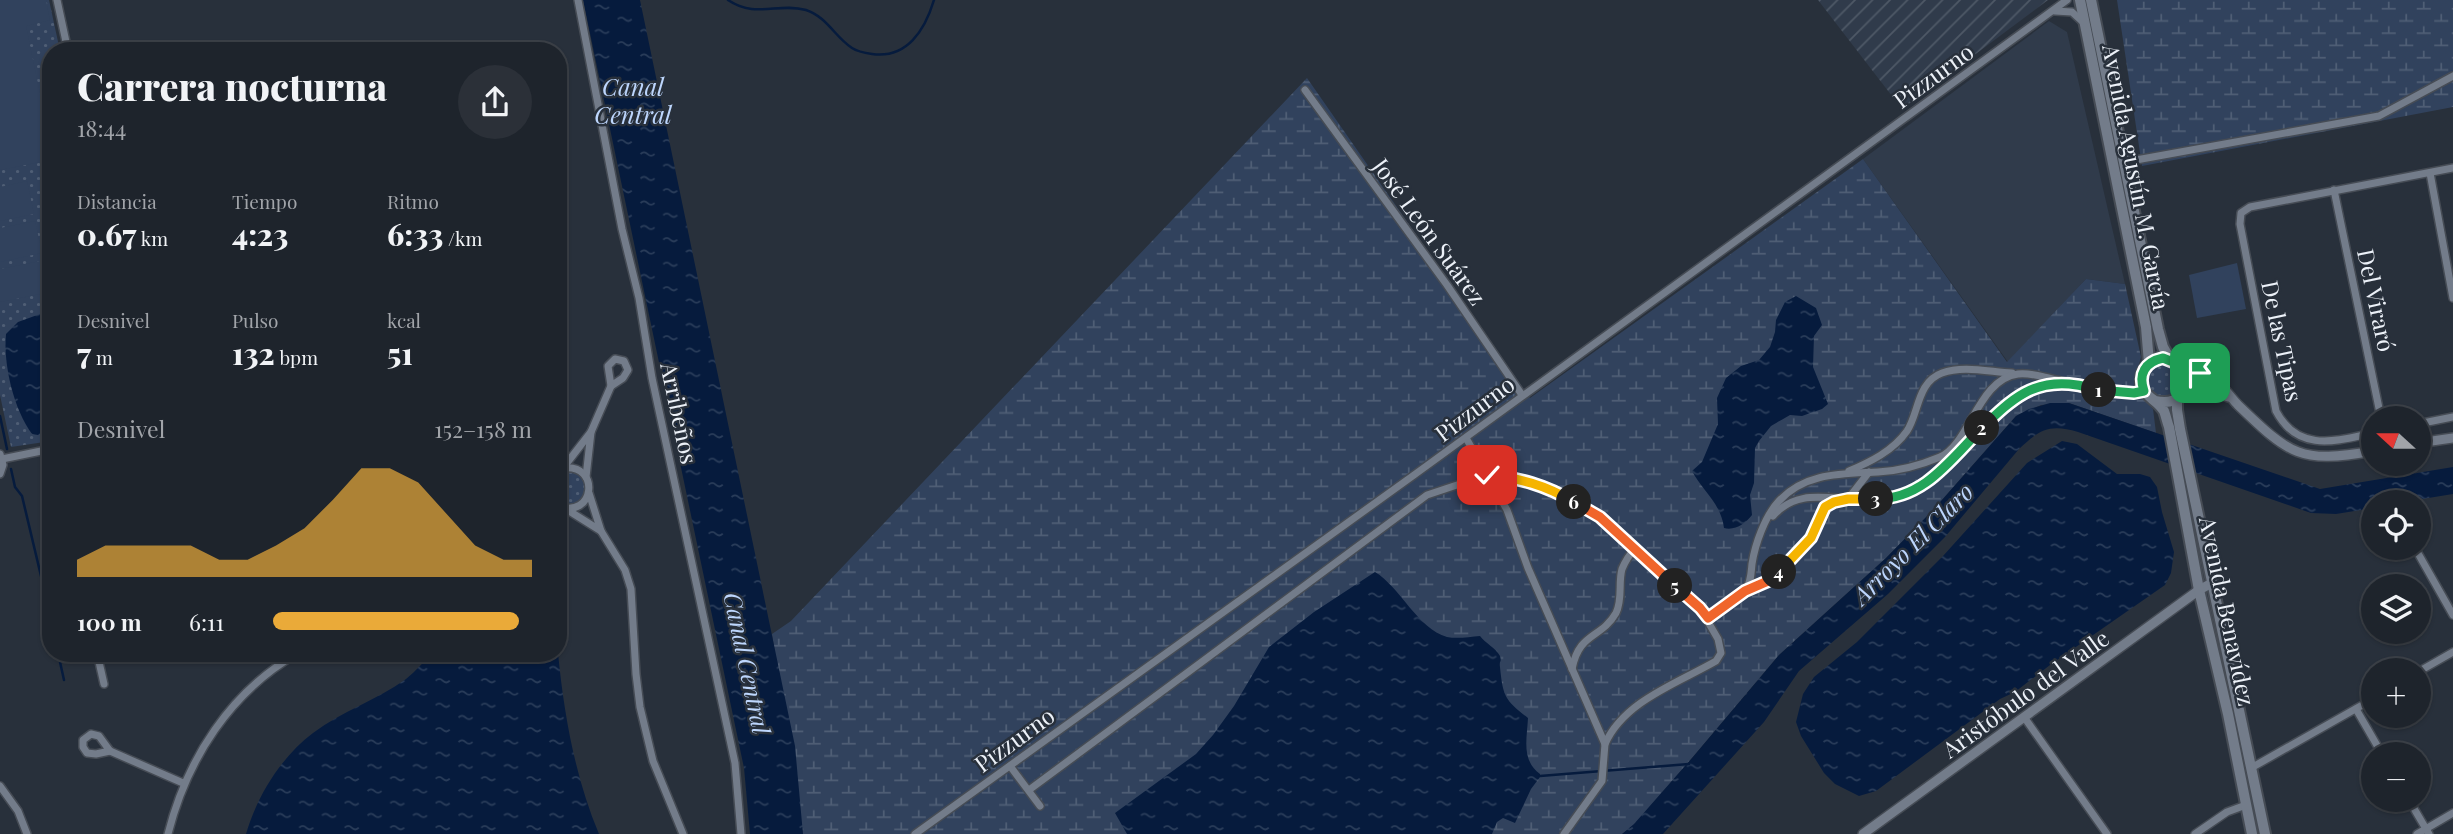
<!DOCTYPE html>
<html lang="es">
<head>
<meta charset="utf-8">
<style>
  body { margin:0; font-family:"Playfair Display",serif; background:#2b3038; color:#f1f3f6; height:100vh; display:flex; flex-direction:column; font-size:26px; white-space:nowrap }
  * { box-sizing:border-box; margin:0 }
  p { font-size:23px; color:#a1a4a9 }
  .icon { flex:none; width:38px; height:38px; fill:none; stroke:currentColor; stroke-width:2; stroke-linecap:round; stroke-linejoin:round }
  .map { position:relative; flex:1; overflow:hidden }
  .drawer { position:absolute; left:42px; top:42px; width:525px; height:620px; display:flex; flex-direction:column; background:#1e242c; border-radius:28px; box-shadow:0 2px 5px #0004,0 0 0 2px #3c4148 }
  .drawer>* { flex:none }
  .needle { width:46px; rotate:291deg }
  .fabs { position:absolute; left:2361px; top:406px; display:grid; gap:14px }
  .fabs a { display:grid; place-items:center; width:70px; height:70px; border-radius:50%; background:#1e242c; box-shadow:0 2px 5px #0004,0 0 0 2px #3c4148; font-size:35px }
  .pin { position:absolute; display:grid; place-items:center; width:60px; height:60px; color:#fff; margin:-30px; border-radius:14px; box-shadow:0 4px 10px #0006 }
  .km { position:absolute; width:35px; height:35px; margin:-18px; border-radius:50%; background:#222; color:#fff; font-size:19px; line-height:35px; text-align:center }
  .round { display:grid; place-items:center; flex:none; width:74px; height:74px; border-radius:37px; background:#2b3038 }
  .headline { display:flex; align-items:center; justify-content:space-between; height:119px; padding:0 35px }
  h1 { font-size:38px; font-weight:800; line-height:52px }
  .metrics { display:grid; grid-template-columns:repeat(3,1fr); gap:10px; height:119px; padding:7px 35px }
  .metrics div { display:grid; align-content:center }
  .metrics b { font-size:30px; font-weight:800 }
  .metrics small { font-size:19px; font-weight:400 }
  .metrics p { font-size:19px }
  .chart { height:196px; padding:14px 35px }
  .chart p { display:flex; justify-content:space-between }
  .chart svg { width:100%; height:126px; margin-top:7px; fill:#eaaa39; opacity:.7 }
  ul { padding:0 35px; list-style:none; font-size:23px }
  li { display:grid; grid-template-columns:112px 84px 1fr; align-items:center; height:52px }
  li i { height:18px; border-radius:9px; background:#eaaa39 }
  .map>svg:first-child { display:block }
</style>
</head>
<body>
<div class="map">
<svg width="2453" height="834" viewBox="0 0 2453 834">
  <defs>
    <pattern id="industrial-furrows" width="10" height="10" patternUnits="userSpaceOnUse" patternTransform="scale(1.75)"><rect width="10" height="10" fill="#303b4b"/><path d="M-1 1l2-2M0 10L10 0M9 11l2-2" fill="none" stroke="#4e5866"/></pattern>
    <pattern id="green-dots" width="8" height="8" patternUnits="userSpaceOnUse" patternTransform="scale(1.75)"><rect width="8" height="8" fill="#31425d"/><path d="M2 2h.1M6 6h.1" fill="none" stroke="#4f5e75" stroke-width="1.8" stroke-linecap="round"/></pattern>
    <pattern id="wetland-marsh" width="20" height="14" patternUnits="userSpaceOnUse" patternTransform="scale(1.75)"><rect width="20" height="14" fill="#31425d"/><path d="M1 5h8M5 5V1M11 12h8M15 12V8" fill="none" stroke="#4f5e75"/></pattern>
    <pattern id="water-ripples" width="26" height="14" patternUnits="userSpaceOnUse" patternTransform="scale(1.75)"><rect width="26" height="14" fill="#061b3d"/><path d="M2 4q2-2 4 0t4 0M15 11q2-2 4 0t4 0" fill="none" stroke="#2a3d5a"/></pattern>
  </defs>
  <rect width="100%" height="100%" fill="#28303b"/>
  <polygon fill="#303b4b" points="2049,21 2067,32 2125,284 2086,279 2008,362 1863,159"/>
  <polygon fill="url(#industrial-furrows)" points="1818,0 2048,0 1902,109"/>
  <g fill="url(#green-dots)">
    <polygon points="0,0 49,0 60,51 51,51 51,441 11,447 0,395"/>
    <circle cx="2164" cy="380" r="17"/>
    <polygon points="569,470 581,474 587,484 583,500 574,505 558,501 558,475"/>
  </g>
  <g fill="url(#wetland-marsh)">
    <polygon points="2117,0 2453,0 2453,107 2142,166"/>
    <polygon points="1307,78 1530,398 1863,159 2007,362 2086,279 2125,284 2141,357 2134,383 2139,395 2153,409 2156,433 2069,403 2041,405 2016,416 1934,509 1886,558 1779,655 1692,758 1634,825 1622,834 803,834 772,634 791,621"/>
  </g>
  <g fill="#31425d">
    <polygon points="0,0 46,0 50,20 26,26 51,147 51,160 0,170"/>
    <polygon points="27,181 34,214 0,221 0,187"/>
    <polygon points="35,221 42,253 0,262 0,228"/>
    <polygon points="45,260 51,292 0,302 0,269"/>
    <polygon points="2237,263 2246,309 2197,318 2189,275"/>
  </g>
  <g fill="url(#water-ripples)">
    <polygon points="583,0 640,0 795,746 803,834 750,834 744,768"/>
    <path d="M 1796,296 L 1816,308 L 1822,325 L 1814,336 L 1813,367 L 1828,404 L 1822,409 L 1802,416 L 1790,415 L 1771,426 L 1759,441 L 1755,448 L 1754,483 L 1750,495 L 1752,515 C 1746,523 1735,531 1724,528 C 1721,503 1701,489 1692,471 L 1702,462 L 1718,424 L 1717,398 L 1726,378 L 1741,366 L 1759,360 L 1770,347 L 1775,332 L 1776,320 L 1785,302 Z"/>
    <path d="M 51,310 L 51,424 L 38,435 L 32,434 C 14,410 3,365 6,334 L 18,322 Z"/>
    <path d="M 2050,403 L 2069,403 L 2320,489 L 2453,467 L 2453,494 L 2404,502 L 2373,502 L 2373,508 L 2336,514 L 2311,513 L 2078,432 C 2050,424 2040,429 2019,449 L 1945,537 L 1888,594 L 1799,671 L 1764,722 L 1663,834 L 1622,834 L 1634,824 L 1692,758 L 1779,655 L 1886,558 L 1934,509 L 2016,416 L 2029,409 Z"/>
    <polygon points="2062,441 2077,444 2117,474 2140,474 2150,477 2157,487 2162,512 2174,552 2171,573 2165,585 2050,665 2015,692 2000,699 1876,791 1859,796 1835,784 1824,773 1801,736 1796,722 1803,694 1814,677 1857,642 1943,556 2027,463"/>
    <path d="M 1375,572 C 1400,587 1418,629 1447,637 C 1457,639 1469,637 1480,636 C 1485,643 1496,648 1500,656 C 1502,663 1499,660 1500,667 C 1503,697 1505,700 1528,718 C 1527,739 1521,760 1540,774 L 1540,777 L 1531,789 L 1515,823 L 1503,818 L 1497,822 L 1492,834 L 1127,834 L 1115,813 L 1196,754 L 1213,735 L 1234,706 L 1269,647 L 1314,612 Z"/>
    <path d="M 433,653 L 558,653 C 564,714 575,777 599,834 L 246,834 C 257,796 281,757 313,733 C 342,711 377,700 406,679 C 416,671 424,661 433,653 Z"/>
  </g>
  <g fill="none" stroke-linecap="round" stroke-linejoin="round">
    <g stroke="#061b3d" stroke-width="2.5">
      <path d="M 728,0 C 756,19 778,2 806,10 C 827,17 835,37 852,48 C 858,52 865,53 872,54 C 907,59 925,30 934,0"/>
      <polyline points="0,416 7,449"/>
      <polyline points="11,469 15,487 22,496 51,618"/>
      <polyline points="58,653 64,680"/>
      <polyline points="1540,776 1689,764"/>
    </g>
    <defs>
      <g id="minor">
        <polyline points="57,0 68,51"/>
        <polyline points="578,0 622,229 639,298 652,378 735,763 741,834"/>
        <polyline points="2055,11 2072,12 2084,23"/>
        <polyline points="1305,90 1447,285 1522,395"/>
        <polyline points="2125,162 2379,116 2453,76"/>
        <polyline points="2430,173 2453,298"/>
        <polyline points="2334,190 2381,418"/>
        <polygon points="615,359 624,361 628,370 623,378 611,386 608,366"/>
        <polyline points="2418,424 2453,417"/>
        <polyline points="591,432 611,386"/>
        <path d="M 2373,433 C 2336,441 2298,453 2276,411 L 2240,224 L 2241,213 L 2250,207 L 2453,168"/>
        <polyline points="1466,438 1507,510 1528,568 1605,744 1602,781 1564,834"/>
        <polyline points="0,454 3,465 0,474"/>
        <polyline points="2,459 51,449"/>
        <polyline points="558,470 563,468 591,432 586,477"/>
        <path d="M 1849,471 C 1870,462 1893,451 1907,431 C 1919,413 1917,382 1942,373 C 1963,365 1990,372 2012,373"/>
        <path d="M 558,506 C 595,520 601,463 563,468"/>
        <polyline points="566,509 601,531 589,493"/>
        <path d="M 1773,516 C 1794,492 1819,497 1848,499 L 1869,472"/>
        <polyline points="601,531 625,570 631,589 636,674 640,707 653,761 683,834"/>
        <polyline points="2415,548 2453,615"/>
        <path d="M 1746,591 C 1771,580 1796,562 1811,538 C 1817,528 1819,513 1828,505 C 1848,490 1887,503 1912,493 C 1924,487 1935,475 1945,466 C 1966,444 2000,402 2027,390 C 2039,385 2051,385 2064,385"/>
        <path d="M 1708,618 C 1719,610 1738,601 1746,589 C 1751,582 1751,573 1752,564 C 1755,544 1765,516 1779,501 C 1806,472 1843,474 1878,472 C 1899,471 1921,465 1940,457 C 1970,444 1978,379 2018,374 C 2027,373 2036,375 2044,377 C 2076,384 2111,399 2144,391"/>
        <polyline points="97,653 104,684"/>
        <path d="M 1572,669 C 1579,632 1601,639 1616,613 C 1623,599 1618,583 1622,569 C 1625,562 1629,555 1634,550"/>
        <polyline points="2418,672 2453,652"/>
        <polyline points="2356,709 2382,754"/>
        <polyline points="2024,717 2107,834"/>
        <polygon points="91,734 99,736 110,751 96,754 87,753 83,747 83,740"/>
        <polyline points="110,751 183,783"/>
        <polyline points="1010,766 1040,806"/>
        <polyline points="2251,768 2373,699"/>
        <polyline points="0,786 18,811 27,834"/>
        <path d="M 1029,790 L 1427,495 L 1487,475 L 1519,478 L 1551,489 L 1600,517 L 1700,608 L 1718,639 L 1721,653 L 1716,661 C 1678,683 1624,701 1605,744"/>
        <polyline points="2409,800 2429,834"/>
        <path d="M 168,834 C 187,759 230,692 298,653"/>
        <polyline points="915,834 1414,475 2067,0"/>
        <polyline points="2195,834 2227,812 2246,805"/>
        <polyline points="2417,834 2453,813"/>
      </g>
      <g id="tertiary">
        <path d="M 2177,362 C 2191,369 2208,375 2220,385 C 2227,391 2232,399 2238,405 C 2290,455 2300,464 2373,451"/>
        <path d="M 2181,394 C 2198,384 2212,389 2228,397"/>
        <polyline points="2418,443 2453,438"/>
        <polyline points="1863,834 2199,590 2210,584"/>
      </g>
      <g id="secondary">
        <polyline points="2080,0 2146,327 2149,363"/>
        <polyline points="2091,0 2158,329 2163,347 2170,359"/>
        <polyline points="2177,398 2177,410 2180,429 2265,834"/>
        <path d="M 2155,401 C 2206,411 2183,336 2149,363 C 2144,367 2140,375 2141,382 C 2143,397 2157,399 2164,411 C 2166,416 2167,422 2169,427 L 2199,590 L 2228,714 L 2252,834"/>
      </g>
    </defs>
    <use href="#minor" stroke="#464c55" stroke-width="10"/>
    <use href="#tertiary" stroke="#464c55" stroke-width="12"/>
    <use href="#secondary" stroke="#464c55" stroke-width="14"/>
    <use href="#minor" stroke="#737c8a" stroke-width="7"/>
    <use href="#tertiary" stroke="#737c8a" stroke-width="9"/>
    <use href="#secondary" stroke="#737c8a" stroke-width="10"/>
  </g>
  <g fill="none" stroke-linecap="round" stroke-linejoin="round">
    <defs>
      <path id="split-1" d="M 2099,390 L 2134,393 L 2144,391 C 2138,374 2145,362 2163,358 L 2200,373"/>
      <path id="split-2" d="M 1982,428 C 2011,400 2033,378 2077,385 C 2084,386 2091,389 2099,390"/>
      <path id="split-3" d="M 1876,499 C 1924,499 1950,460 1982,428"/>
      <polyline id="split-4" points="1779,572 1811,538 1825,507 1834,502 1848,499 1876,499"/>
      <polyline id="split-5" points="1675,586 1700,608 1708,618 1745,591 1768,581 1779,572"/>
      <polyline id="split-6" points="1574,502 1600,517 1675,586"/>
      <path id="split-7" d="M 1487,475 C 1520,478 1545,485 1574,502"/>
    </defs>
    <use href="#split-1" stroke="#fff" stroke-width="14"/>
    <use href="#split-2" stroke="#fff" stroke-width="14"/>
    <use href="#split-3" stroke="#fff" stroke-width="14"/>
    <use href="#split-4" stroke="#fff" stroke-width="14"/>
    <use href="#split-5" stroke="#fff" stroke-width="14"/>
    <use href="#split-6" stroke="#fff" stroke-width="14"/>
    <use href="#split-7" stroke="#fff" stroke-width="14"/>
    <use href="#split-1" stroke="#22a559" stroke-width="9"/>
    <use href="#split-2" stroke="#22a559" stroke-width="9"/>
    <use href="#split-3" stroke="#22a559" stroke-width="9"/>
    <use href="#split-4" stroke="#f5b400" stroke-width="9"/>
    <use href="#split-5" stroke="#f0652b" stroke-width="9"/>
    <use href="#split-6" stroke="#f0652b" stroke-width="9"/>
    <use href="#split-7" stroke="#f5b400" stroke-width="9"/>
  </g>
  <g text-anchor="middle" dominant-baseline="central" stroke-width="5" stroke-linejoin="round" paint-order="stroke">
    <g font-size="23" fill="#ecf1f8" stroke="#28303b">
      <text transform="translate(1933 75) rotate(-36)">Pizzurno</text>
      <text transform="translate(2137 177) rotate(79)">Avenida Agustín M. García</text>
      <text transform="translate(1430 231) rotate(54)">José León Suárez</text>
      <text transform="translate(2377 300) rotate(78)">Del Viraró</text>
      <text transform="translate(2283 341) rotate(78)">De las Tipas</text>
      <text transform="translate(1474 408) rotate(-37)">Pizzurno</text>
      <text transform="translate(680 413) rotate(78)">Arribeños</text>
      <text transform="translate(2228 611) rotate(78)">Avenida Benavídez</text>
      <text transform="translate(2025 693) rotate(-36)">Aristóbulo del Valle</text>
      <text transform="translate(1014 739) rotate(-36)">Pizzurno</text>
    </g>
    <g font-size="24" font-style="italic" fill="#bdd6fd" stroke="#28303b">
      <text x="633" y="86">Canal<tspan x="633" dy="28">Central</tspan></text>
      <text transform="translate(1912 543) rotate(-45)">Arroyo El Claro</text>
      <text transform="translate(748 663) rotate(78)">Canal Central</text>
    </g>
  </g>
</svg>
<div class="fabs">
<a><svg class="needle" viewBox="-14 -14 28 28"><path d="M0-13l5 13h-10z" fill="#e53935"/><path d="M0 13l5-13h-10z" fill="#a1a4a9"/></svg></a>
<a><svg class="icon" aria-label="locate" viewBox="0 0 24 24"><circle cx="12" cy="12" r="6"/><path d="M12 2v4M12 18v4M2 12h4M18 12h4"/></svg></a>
<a><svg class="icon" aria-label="layers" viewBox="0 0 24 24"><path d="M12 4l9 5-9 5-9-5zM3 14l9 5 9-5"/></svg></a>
<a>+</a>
<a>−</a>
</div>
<div class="pin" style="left:2200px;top:373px;background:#1e9e55"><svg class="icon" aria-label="arrive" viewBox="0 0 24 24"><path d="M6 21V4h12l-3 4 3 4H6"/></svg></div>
<div class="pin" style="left:1487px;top:475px;background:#d93025"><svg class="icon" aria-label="check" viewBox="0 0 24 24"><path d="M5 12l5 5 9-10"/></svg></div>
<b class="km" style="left:2099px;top:390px">1</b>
<b class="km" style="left:1982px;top:428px">2</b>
<b class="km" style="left:1876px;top:499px">3</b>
<b class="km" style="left:1779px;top:572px">4</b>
<b class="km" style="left:1675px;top:586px">5</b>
<b class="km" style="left:1574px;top:502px">6</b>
<section class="drawer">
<div class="headline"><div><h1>Carrera nocturna</h1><p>18:44</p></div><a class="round"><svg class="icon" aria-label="share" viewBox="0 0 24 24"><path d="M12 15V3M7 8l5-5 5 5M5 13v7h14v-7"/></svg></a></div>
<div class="metrics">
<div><p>Distancia</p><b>0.67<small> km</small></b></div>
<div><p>Tiempo</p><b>4:23</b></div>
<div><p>Ritmo</p><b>6:33<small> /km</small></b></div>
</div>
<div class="metrics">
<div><p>Desnivel</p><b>7<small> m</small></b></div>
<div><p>Pulso</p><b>132<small> bpm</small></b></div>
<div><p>kcal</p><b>51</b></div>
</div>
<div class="chart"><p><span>Desnivel</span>152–158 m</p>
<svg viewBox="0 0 160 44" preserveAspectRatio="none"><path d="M0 44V38L10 33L20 33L30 33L40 33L50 38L60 38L70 33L80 27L90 17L100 6L110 6L120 11L130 22L140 33L150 38L160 38V44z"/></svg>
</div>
<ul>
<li><b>100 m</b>6:11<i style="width:95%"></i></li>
</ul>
</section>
</div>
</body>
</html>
